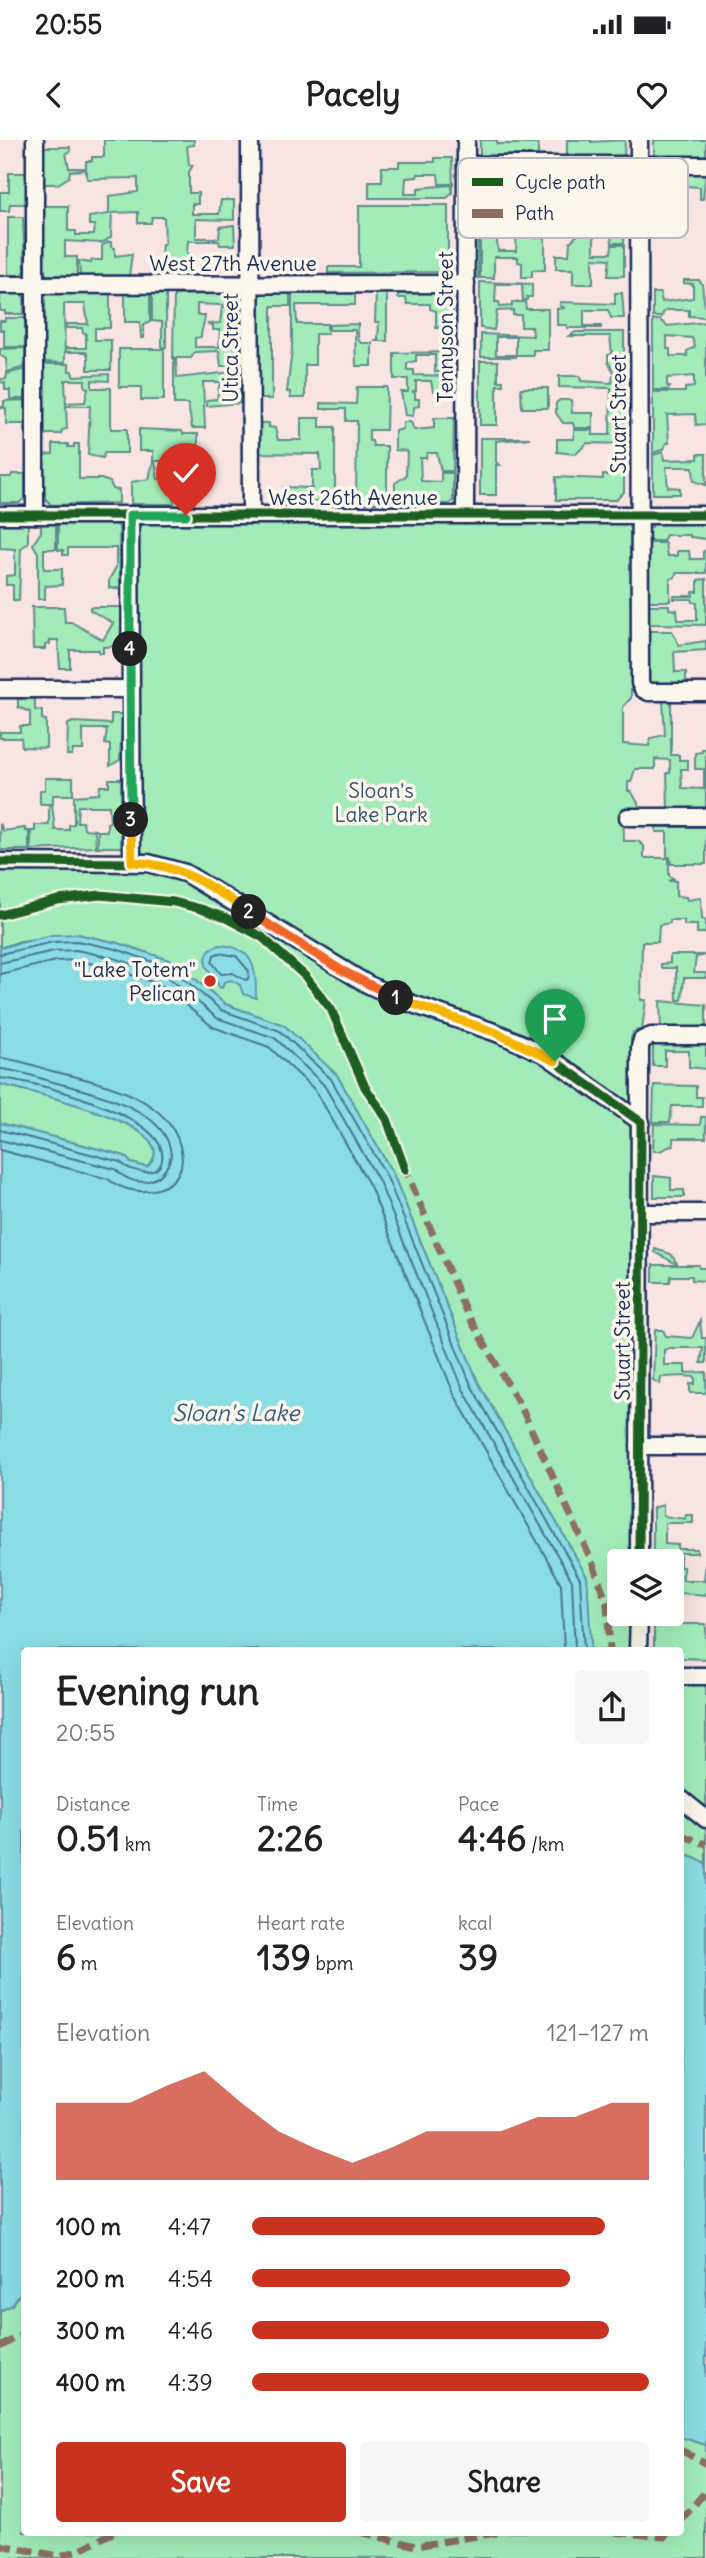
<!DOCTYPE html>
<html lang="en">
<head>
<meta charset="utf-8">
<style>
  body { margin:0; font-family:Delius,sans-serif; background:#f6f6f6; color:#202124; height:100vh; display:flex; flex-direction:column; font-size:26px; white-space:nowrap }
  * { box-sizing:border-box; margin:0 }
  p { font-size:23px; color:#757577 }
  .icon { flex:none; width:38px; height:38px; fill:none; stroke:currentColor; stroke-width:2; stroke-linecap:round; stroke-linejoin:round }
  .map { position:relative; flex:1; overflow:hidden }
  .drawer { position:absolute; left:21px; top:1507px; width:663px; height:889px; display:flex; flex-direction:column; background:#fff; border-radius:7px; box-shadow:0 7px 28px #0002 }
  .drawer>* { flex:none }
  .buttons { position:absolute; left:607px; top:1409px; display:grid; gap:14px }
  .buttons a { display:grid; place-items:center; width:77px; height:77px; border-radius:7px; background:#fff; box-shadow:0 7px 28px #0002; font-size:35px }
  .pin { position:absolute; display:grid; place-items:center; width:60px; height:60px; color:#fff; margin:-72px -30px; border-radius:50% 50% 50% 0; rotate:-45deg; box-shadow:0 0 7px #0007 }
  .pin .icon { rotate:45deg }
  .km { position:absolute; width:35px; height:35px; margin:-18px; border-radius:50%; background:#222; color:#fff; font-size:19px; line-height:35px; text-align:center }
  .round { display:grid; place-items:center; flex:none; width:74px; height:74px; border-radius:7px; background:#f6f6f6 }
  .head { display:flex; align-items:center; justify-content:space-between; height:119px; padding:0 35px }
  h1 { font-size:38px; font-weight:700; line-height:52px }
  .stats { display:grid; grid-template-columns:repeat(3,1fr); gap:10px; height:119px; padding:7px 35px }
  .stats div { display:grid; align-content:center }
  .stats b { font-size:35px; font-weight:700 }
  .stats small { font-size:19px; font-weight:400 }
  .stats p { font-size:19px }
  .chart { height:196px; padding:14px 35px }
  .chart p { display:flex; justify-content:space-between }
  .chart svg { width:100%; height:126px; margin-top:7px; fill:#c8321e; opacity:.7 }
  .primary-button { display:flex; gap:14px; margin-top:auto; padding:14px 35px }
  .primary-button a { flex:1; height:80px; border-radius:7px; background:#c8321e; color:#fff; font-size:28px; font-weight:700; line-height:80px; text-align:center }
  .primary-button a+a { background:#f6f6f6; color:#202124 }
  ul { padding:0 35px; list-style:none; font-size:23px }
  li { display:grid; grid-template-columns:112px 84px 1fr; align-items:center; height:52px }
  li i { height:18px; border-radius:9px; background:#c8321e }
  .status { display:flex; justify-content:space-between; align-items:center; height:49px; padding:0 35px; background:#fff; direction:ltr }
  .status svg { height:19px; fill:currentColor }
  header { display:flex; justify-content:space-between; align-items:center; height:91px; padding:0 35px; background:#fff; font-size:32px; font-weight:700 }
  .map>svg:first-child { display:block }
</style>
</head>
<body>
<div class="status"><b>20:55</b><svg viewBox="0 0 49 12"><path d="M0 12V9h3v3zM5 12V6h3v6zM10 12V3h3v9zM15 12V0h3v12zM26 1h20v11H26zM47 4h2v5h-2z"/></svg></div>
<header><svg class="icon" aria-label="back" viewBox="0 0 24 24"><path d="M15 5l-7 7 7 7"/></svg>Pacely<svg class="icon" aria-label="heart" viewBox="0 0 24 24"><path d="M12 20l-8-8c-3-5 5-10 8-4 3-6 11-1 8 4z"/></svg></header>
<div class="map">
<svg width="706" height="2418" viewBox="0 0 706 2418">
  <rect width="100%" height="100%" fill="#f8e4e2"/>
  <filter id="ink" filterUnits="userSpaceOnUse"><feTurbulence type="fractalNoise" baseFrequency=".0143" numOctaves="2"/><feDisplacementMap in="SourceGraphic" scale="14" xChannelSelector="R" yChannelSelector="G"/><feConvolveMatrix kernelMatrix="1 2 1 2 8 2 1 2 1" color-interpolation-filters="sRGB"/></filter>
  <g filter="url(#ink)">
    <g fill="#a3ecba" stroke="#5f8e8c" stroke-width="2" fill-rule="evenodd">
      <polygon points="104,0 194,0 194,5 187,6 189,25 193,25 189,32 189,53 198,53 198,64 192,64 192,74 219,74 221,60 234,60 234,80 196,79 196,98 219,98 220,87 234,85 235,105 220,105 219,101 188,101 187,114 191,114 191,128 160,128 162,104 165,104 164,77 152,77 151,83 138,83 138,72 112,73 111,97 102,103 65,101 65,117 77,117 77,136 47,135 42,128 42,66 68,66 68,91 76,91 76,95 94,95 95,85 89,85 89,77 109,74 109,56 138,52 138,38 87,39 86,30 70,31 69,37 58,44 43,44 42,7 70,7 70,12 66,13 69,28 86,28 86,21 92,21 92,17 104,17"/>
      <polygon points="480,0 497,0 497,4 538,4 538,15 480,16"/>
      <polygon points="567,0 591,0 591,2 625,0 624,16 567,16"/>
      <rect x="654" y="0" width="52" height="17"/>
      <polygon points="435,18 452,18 453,44 439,44 438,34 418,34 417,37 406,38 405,54 418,54 418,48 452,45 452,53 447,58 369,58 369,41 382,41 382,27 399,27 399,22 435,22"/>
      <polygon points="654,31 706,31 703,59 700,59 700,47 686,46 685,41 668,41 668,46 662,48 654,46"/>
      <polygon points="9,33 26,33 26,64 10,64 9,71 0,71 0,52 9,52"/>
      <polygon points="474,38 478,38 478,138 473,136"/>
      <polygon points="480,38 498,38 498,44 493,44 496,74 501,74 501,87 514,87 514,91 496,92 498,111 516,111 517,90 534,90 535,98 545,98 545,130 532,130 532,137 522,137 522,123 518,122 518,117 494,117 494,138 480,138"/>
      <polygon points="359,65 448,65 448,132 328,133 328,127 359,127"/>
      <polygon points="8,77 23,77 25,131 22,135 8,135"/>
      <polygon points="616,78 624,78 624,103 612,103 611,95 594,96 594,113 611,113 612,105 624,105 624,136 608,136 610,119 593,118 593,144 573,144 573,129 556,129 556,115 569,115 570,102 581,92 589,92 589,87 616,86"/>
      <polygon points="108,102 111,102 111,107 115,108 115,116 132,114 129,136 80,136 79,121 91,123 92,120 102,120 102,106"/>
      <polygon points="684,140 699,140 702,144 706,177 689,176 689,170 667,170 663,173 662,177 653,177 653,153 660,153 662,162 693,158 693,144 684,143"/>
      <polygon points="480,142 532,144 532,157 527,157 527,160 523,160 522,144 496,144 495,162 499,162 500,167 512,166 512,162 525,162 526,169 548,169 548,210 533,210 533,215 516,215 516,197 496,197 496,215 516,215 516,217 481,217 481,194 533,196 532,187 521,187 521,175 513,175 513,170 497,171 494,190 480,188"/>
      <polygon points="398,150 446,150 453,157 453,188 436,188 436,171 430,169 430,164 407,164 406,158 398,158"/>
      <polygon points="110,153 110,188 95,188 95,200 111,200 111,230 88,230 88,216 86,212 66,212 66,208 86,208 86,193 83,193 82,188 66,188 66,184 88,184 85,164 64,164 65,223 44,222 44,154"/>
      <polygon points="125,153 150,153 150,182 144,185 144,198 141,198 140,182 125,182"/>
      <polygon points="152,153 166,153 166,207 162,207 162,182 152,181"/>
      <path d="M 236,153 L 240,157 L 240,166 L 197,164 L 197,175 L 205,175 C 205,185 201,187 201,197 L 195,198 L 195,207 L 219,207 L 220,190 L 213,190 L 213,185 L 207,184 L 220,183 L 222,167 L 240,167 L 240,226 L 221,226 L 219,211 L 195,212 L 191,218 L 173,218 L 174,155 Z"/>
      <polygon points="259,153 290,153 290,166 272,166 272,259 259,259"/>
      <polygon points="292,153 355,153 355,165 296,165 297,184 327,184 327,194 315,194 315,225 305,225 305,258 290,258 290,252 287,252 292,210"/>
      <polygon points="376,153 387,153 387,201 374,201 378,199 379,182 375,182"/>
      <polygon points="615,153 622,153 624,178 611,178 608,170 584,170 584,186 601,186 601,188 567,188 567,185 557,185 557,169 565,168 560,166 560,162 615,164"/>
      <polygon points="0,154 20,154 24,157 24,174 5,174 5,171 0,171"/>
      <polygon points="5,178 25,178 25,207 4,207 4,190 0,190 0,181 5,181"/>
      <path d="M 653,180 L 660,180 L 667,186 L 706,182 L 706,284 L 696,285 L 695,274 L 667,275 L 669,303 L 666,303 L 664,309 L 653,313 L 653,252 L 685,252 L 685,248 L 694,247 L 694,236 L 667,238 L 667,246 L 670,247 L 668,250 L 653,250 ZM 667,196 L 692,198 L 695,207 L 687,211 L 687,216 L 670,216 L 670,209 L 667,209 Z"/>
      <polygon points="358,184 358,199 361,203 372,203 372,226 356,226 355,190 329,190 329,185"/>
      <polygon points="576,192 624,192 624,232 614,232 608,222 608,215 612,214 610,196 569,196"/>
      <polygon points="25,208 25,227 7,232 6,219 0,215 0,209"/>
      <polygon points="119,209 164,209 164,260 141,260 141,247 119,247"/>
      <polygon points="453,212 453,232 435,232 435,215 416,215 416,221 407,223 407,230 414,230 414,235 453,236 453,251 433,251 431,241 416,241 416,251 412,252 415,252 415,259 419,259 419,266 414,267 413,276 405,275 401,252 408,252 408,239 394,239 394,213"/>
      <polygon points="174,220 176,220 177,238 240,231 240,263 207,266 207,260 217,259 220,242 203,242 205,288 192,288 188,264 174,264"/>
      <polygon points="480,221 498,221 498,241 503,241 503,245 497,245 497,285 480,285"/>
      <polygon points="44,224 69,224 69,231 72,231 73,236 109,234 109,241 92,240 92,248 111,248 111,289 127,289 127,313 104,313 103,318 88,315 90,266 66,266 66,263 85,262 88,248 85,247 85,240 65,240 67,289 62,290 61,294 44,294"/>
      <polygon points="25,229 25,259 10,259 10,250 5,250 5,243 0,242 0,239 6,239 7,234"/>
      <polygon points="613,235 624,235 624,304 587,303 576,314 557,312 557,299 574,299 574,290 593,290 593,295 610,295 611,248 559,247 559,236 580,236 581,241 612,243"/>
      <polygon points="357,247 387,247 386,290 369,290 369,301 372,301 373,306 387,306 387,363 356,363 357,281 346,281 346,269 321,269 321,263 356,264"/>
      <polygon points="521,248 548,248 548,268 522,268"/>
      <polygon points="25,260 25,284 6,284 6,268 0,268 4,266 4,261"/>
      <polygon points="560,260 571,260 572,273 593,273 593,288 574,288 573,283 563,283 556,273 556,263"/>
      <polygon points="301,278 320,278 320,287 335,287 335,362 292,361 284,347 312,348 312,330 321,330 320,314 259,313 259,283 269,283 269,287 275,288 278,300 301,300"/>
      <polygon points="434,278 454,278 453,331 441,331 437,313 427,313 426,318 420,318 421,341 441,342 441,333 453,333 453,361 448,364 395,364 395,343 406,336 407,311 395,310 395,291 403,289 403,282 411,282 414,290 434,288"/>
      <polygon points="139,289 182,291 183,294 198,294 198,317 189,317 189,321 153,321 153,311 139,311"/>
      <polygon points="480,298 530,298 496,301 496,322 500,325 496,325 496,355 480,355"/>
      <polygon points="53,304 68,304 68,307 74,307 74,304 79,304 79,339 101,339 110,342 113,349 119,350 119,363 51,365 44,357 43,315 53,314"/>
      <polygon points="663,312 664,320 698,319 698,314 706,314 706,345 694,341 693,327 666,327 668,347 680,348 680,354 653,354 653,315"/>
      <polygon points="613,321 624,321 624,352 616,360 556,360 556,337 603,339 603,335 609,335"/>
      <polygon points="153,322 155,322 158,339 174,338 174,364 131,364 131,342 149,339"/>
      <polygon points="12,334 25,334 25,358 19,363 0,363 0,337 11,337"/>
      <polygon points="652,382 706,382 706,399 690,397 689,395 666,395 663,401 647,401 647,388 652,387"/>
      <polygon points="144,383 626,383 631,389 631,558 623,567 623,604 649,606 651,598 665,595 663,561 671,561 671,615 679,615 679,620 688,620 688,629 681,629 682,648 704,649 704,629 695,629 695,613 702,612 702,609 706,609 706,668 668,668 667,633 670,633 670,620 655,619 655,629 635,629 631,642 628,642 628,651 631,651 641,668 623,668 624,701 638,701 644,706 644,718 669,718 669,735 674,739 668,741 676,741 676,756 686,757 687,760 701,758 702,779 706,780 706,793 697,793 697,785 684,785 684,780 670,780 670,783 659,785 658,802 642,802 641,860 646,860 642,889 633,892 631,899 634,1421 620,1421 620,1474 634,1474 633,1510 590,1510 587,1437 478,1242 393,1034 337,935 284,885 225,864 175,822 118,803 77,794 20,801 0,808 0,731 139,731 138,389"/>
      <polygon points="0,384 28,384 28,403 21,408 19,460 13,460 13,445 6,445 6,436 15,435 15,409 0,408"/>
      <polygon points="41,384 56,384 56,409 44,409 44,429 62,429 62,445 45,446 45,459 38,459 38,413 33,404 41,392"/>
      <polygon points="58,384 116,384 119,387 120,448 109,448 109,440 116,427 116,408 68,408 68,415 63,415 63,410 58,410"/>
      <polygon points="647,403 665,403 667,416 677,416 677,411 689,411 690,419 703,419 703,412 706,410 706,433 676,433 675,437 670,439 670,461 647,461"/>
      <polygon points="706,439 706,485 648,484 648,465 669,465 669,469 677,470 678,480 697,480 697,463 693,462 692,459 674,459 674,456 693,456 693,452 698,452 698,440"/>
      <polygon points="32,467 64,467 65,482 71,482 103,500 113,483 90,470 90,467 122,467 120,506 103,507 103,513 99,513 99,510 70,510 70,528 60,528 58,500 50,500 50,504 45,505 45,509 33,509"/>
      <polygon points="647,491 672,491 679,505 706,501 706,510 674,512 675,532 686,532 686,544 651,544 647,540"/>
      <polygon points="18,559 35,559 35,570 42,571 42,579 46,580 46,608 22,607 21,598 0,598 0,592 20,592 20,586 30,586 30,572 18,567"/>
      <polygon points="111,574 122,574 120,620 110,626 110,605 105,604 107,589 83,589 83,610 73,610 72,615 67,615 68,584 73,582 111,584"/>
      <polygon points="45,638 73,638 73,655 53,655 53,664 40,664 40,650 45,650"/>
      <polygon points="109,639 121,639 121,707 98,707 98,691 107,691 107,683 110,682 109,666 78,666 77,682 83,682 84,689 95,690 96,707 31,710 31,691 35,691 35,685 49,685 49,665 52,665 55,690 69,690 69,685 74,684 74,656 99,654 100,646 109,646"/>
      <polygon points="0,683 3,691 25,688 25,691 29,691 29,710 0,710"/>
      <polygon points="656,687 706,687 706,724 671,724 670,717 667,717 667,692 656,692"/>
      <polygon points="670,815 706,815 696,817 694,833 706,833 706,838 684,838 682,860 677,860 676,828 661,828 661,824 670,823"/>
      <polygon points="660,861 706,865 706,888 661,889"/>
      <polygon points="653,903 706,903 706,929 689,927 689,911 665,911 665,926 653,926"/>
      <path d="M 0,944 C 21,950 193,985 147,1027 L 131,1023 L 125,1016 L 0,983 Z"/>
      <polygon points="654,945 696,946 696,957 702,957 702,966 672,966 670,982 653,982"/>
      <polygon points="701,977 706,977 706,998 673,998 673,1005 660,1011 653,1011 654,984 700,985"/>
      <polygon points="654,1036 671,1038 671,1050 684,1050 684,1057 654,1057"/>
      <polygon points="655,1109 671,1114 678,1125 699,1125 699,1128 706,1128 706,1141 692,1140 692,1136 671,1136 670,1142 653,1142 653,1125 678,1125 655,1112"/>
      <path d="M 700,1181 L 702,1198 L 706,1198 L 706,1223 L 701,1223 L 703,1208 L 669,1208 L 664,1210 L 664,1225 L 685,1225 L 685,1233 L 706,1232 L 706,1253 L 690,1253 L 690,1244 L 695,1244 L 695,1237 C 683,1235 673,1237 661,1237 L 660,1244 L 653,1240 L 655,1190 L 663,1190 L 666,1196 L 692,1198 Z"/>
      <polygon points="663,1365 663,1376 685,1379 686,1375 693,1375 693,1383 665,1383 665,1404 678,1405 678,1409 697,1409 697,1413 680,1413 680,1427 683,1427 683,1440 704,1440 706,1422 706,1455 678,1453 678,1456 672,1456 672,1463 672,1421 653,1421 653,1368"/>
      <polygon points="654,1477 667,1477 670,1484 706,1484 706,1519 681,1518 681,1510 654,1510"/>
      <polygon points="681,1545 706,1545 706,1674 681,1653"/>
      <polygon points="681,1669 706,1688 706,1723 681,1713"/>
      <polygon points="24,2147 24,2392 681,2392 681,2297 706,2305 706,2418 0,2418 0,2171 12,2165"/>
    </g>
    <g fill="#8bdde4" stroke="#5e97ae" stroke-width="2">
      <path d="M 77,794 L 118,803 L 175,822 L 225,864 L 284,885 L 337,935 L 393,1034 L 478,1242 L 587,1437 L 591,1502 L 590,1510 L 24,1510 L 24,2147 L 12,2165 L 0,2171 L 0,983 L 125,1016 L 131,1023 L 147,1027 C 193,985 20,950 0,944 L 0,808 L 52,795 Z"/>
      <path d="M 219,805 C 255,807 256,829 256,858 L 243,854 L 240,845 L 231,840 L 224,842 L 222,848 L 219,847 C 214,829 198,830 210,809 Z"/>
      <polygon points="681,1713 706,1723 706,2305 681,2297"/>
    </g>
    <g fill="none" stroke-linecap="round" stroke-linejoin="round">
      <g stroke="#487594" stroke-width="2">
        <polygon points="219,813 236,816 249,831 248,839 245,840 233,833 221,834 212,822 214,815"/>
        <polyline points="0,814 53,802 77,801 116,809 171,828 221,870 280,891 331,939 387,1037 471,1245 580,1439 584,1510"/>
        <polyline points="0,823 54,811 76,810 114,818 167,836 217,878 275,898 324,945 379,1041 463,1249 572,1441 575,1510"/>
        <polyline points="0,834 56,821 75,820 111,828 161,845 213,887 269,907 316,951 370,1046 454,1254 561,1444 564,1510"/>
        <path d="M 0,918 C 17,919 35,926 52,931 C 96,942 166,954 180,1006 C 193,1051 137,1063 108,1039 L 0,1010"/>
        <path d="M 0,929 C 17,930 36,937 53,942 C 89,952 168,967 171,1015 C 165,1045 135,1050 115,1029 L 0,1000"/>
        <path d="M 0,938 C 34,941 156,973 162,1012 C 166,1040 132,1034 120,1022 L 0,990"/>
      </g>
      <defs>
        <g id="minor">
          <polyline points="35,0 35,375"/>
          <polyline points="250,0 251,375"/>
          <polyline points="639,0 640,543 643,549 649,552 706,552"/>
          <polyline points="466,25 706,25"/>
          <polyline points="0,145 466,144"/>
          <polyline points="0,375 706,375"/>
          <polyline points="130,375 132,722"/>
          <polyline points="465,375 466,0"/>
          <polyline points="0,549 130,549"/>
          <polyline points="628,677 706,677"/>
          <polyline points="0,722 148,723 185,733 367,844 401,860 497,893 543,913 641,982"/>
          <polyline points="640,1073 706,1073"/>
          <polyline points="639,1306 706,1306"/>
          <polyline points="639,1421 640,907 642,900 651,896 706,896"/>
          <polyline points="638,1510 639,1474"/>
          <polyline points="681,1536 706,1536"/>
          <polyline points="681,1659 706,1679"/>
        </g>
      </defs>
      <use href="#minor" stroke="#1b2f5e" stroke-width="21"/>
      <use href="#minor" stroke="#fbf7ec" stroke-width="16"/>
      <g stroke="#8d6e63" stroke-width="7" stroke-dasharray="14 7" stroke-linecap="butt">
        <polyline points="403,1024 466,1172 521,1267 593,1424 607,1463 610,1510"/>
        <polyline points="681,1695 706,1704"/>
        <polyline points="0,2207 24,2193"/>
        <polyline points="681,2310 706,2324"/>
        <polyline points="681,2380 706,2351"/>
        <polyline points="360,2392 416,2406 502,2392"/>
        <polyline points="615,2392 664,2397 669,2392"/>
        <polyline points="0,2405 60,2416 77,2411 114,2392"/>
      </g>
      <defs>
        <g id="cycleway">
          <polyline points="0,375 706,375"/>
          <polyline points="130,375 132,722"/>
          <polyline points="0,722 148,723 185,733 367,844 401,860 497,893 543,913 641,982 639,1421"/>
          <polyline points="0,775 58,760 100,755 174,762 201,769 226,778 262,797 305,836 331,869 365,947 387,979 405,1030"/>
        </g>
      </defs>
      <use href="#cycleway" stroke="#fbf7ec" stroke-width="13"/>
      <use href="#cycleway" stroke="#1b5e20" stroke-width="9"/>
    </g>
  </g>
  <g fill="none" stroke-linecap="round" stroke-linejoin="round" filter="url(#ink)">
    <defs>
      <polyline id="split-1" points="396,858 497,893 555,921"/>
      <polyline id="split-2" points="249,772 341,830 396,858"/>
      <path id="split-3" d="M 131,680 L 132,722 C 180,724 210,746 249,772"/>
      <polyline id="split-4" points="130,509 131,680"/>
      <polyline id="split-5" points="130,509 130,375 186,375"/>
    </defs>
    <use href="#split-1" stroke="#fff" stroke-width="14"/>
    <use href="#split-2" stroke="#fff" stroke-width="14"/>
    <use href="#split-3" stroke="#fff" stroke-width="14"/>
    <use href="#split-4" stroke="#fff" stroke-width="14"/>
    <use href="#split-5" stroke="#fff" stroke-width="14"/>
    <use href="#split-1" stroke="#f5b400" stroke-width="9"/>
    <use href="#split-2" stroke="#f0652b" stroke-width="9"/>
    <use href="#split-3" stroke="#f5b400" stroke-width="9"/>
    <use href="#split-4" stroke="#22a559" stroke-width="9"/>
    <use href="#split-5" stroke="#22a559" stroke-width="9"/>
  </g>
  <circle fill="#c8321e" stroke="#fbf7ec" stroke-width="2.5" cx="210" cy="841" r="7"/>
  <g text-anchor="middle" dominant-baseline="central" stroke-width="7" stroke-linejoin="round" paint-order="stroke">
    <g font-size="21" fill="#1b2f5e" stroke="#fbf7ec">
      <text x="233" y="123">West 27th Avenue</text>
      <text transform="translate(445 187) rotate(-90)">Tennyson Street</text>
      <text transform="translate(230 208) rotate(-90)">Utica Street</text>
      <text transform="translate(618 274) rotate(-90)">Stuart Street</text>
      <text x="353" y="357">West 26th Avenue</text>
      <text transform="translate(622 1201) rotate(-90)">Stuart Street</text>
    </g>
    <g font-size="21" fill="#365570" stroke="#fbf7ec">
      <text x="381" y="650">Sloan's<tspan x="381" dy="24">Lake Park</tspan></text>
    </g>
    <g font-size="21" fill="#1b2f5e" stroke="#fbf7ec" text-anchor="end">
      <text x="196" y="829">"Lake Totem"<tspan x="196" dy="24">Pelican</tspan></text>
    </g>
    <g font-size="23" font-style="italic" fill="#375a80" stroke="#fbf7ec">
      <text x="236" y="1272">Sloan's Lake</text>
    </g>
  </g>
  <rect x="458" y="18" width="230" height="80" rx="10" fill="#fbf7ec" stroke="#b8bbc1" stroke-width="2"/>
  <rect x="472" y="38" width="31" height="8" fill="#1b5e20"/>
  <rect x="472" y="69" width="31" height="9" fill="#8d6e63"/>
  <g font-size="19" fill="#1b2f5e">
    <text x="515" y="49">Cycle path</text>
    <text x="515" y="80">Path</text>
  </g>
</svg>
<div class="buttons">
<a><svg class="icon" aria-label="layers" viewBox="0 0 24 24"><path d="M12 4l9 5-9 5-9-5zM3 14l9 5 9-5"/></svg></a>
</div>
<div class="pin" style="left:555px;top:921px;background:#1e9e55"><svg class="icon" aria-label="arrive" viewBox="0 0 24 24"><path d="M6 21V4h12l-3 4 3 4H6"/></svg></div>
<div class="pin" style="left:186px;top:375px;background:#d93025"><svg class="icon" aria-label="check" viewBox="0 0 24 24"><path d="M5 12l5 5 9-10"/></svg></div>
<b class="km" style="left:396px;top:858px">1</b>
<b class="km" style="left:249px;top:772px">2</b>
<b class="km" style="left:131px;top:680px">3</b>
<b class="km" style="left:130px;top:509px">4</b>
<section class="drawer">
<div class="head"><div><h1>Evening run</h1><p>20:55</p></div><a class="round"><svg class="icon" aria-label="share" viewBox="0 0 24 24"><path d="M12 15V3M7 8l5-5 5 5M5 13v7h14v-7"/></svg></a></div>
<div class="stats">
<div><p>Distance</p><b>0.51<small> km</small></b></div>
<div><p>Time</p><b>2:26</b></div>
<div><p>Pace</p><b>4:46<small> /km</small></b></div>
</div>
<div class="stats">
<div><p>Elevation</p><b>6<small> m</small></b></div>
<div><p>Heart rate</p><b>139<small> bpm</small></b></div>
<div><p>kcal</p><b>39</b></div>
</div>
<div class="chart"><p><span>Elevation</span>121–127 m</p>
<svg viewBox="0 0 160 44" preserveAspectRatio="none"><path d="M0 44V17L10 17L20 17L30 11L40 6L50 17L60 27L70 33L80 38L90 33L100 27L110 27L120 27L130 22L140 22L150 17L160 17V44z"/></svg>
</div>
<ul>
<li><b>100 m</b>4:47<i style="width:89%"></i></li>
<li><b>200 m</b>4:54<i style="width:80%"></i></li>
<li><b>300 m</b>4:46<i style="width:90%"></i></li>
<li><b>400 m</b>4:39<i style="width:100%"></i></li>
</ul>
<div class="primary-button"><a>Save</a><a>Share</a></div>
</section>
</div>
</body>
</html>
